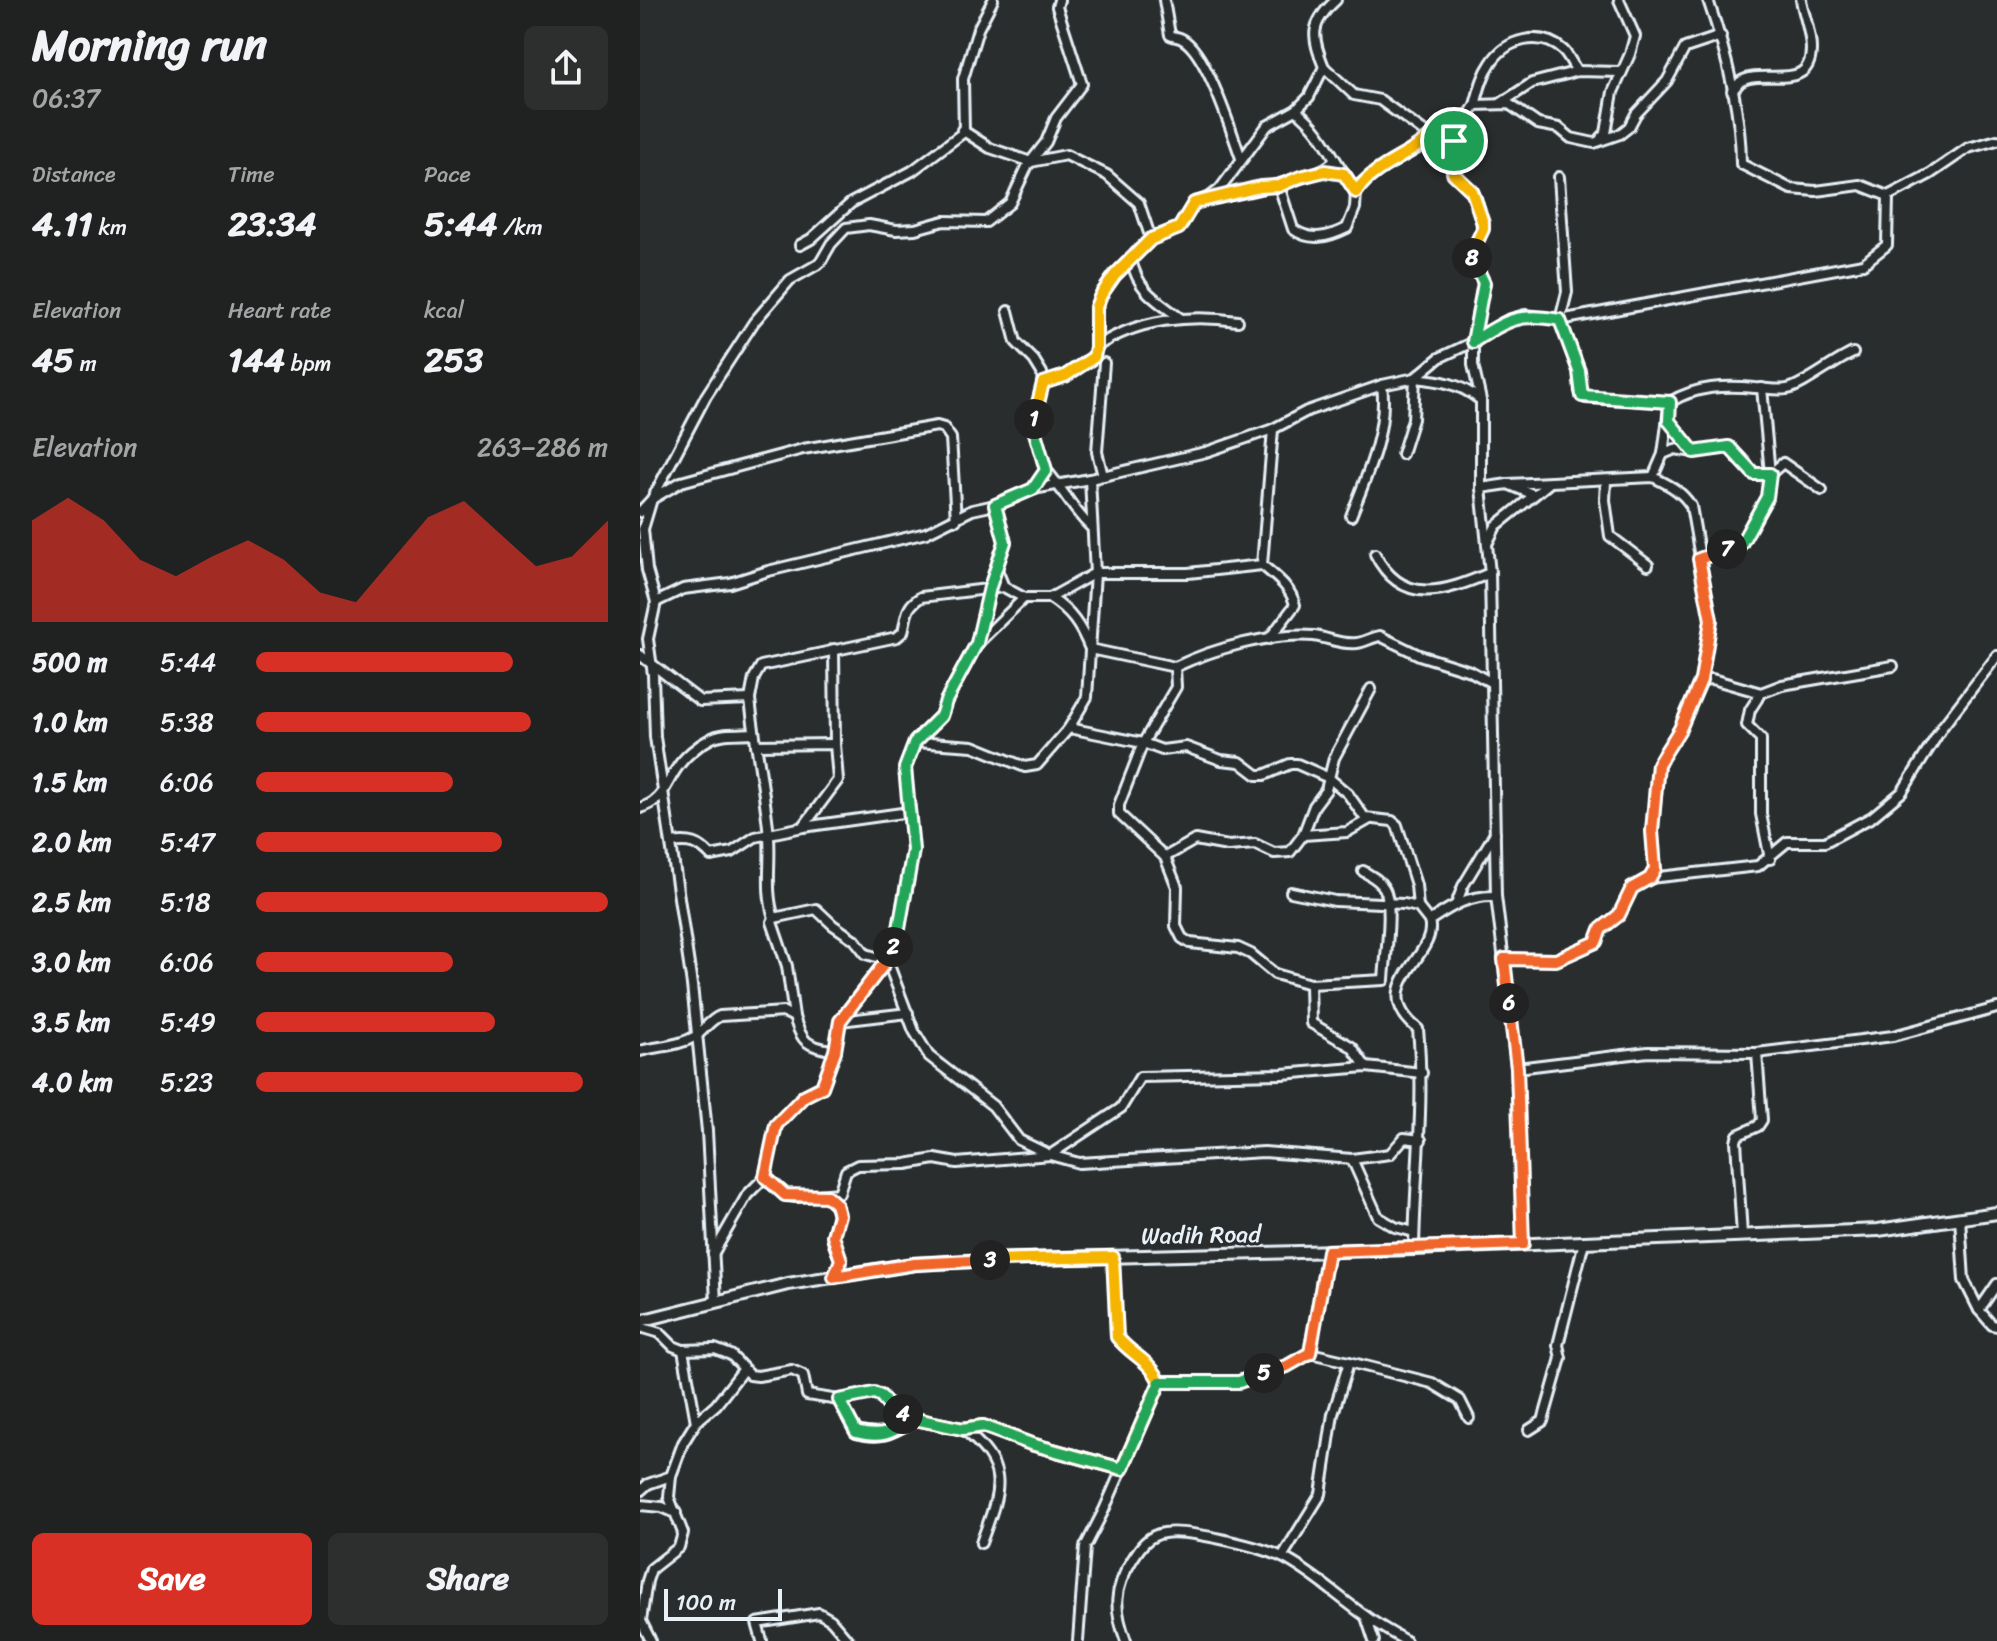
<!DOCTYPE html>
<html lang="en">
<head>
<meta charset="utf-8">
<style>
  body { margin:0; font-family:Sriracha,sans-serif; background:#2d2f2f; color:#f1f3f6; height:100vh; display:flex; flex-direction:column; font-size:30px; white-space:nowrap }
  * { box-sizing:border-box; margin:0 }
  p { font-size:26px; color:#a2a4a5 }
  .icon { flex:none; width:44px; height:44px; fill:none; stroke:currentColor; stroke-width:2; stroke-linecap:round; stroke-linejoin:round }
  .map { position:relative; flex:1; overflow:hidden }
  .side { display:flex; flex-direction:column; background:#202222; width:640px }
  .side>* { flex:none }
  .scale { position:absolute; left:24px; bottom:20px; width:118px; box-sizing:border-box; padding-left:8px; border:4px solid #e8f1f8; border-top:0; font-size:22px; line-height:28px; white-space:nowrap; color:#e8f1f8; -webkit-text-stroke:6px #2a2d2e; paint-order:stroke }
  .pin { position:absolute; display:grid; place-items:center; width:68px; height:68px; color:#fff; margin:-34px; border:4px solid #fff; border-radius:50%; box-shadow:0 2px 8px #0007 }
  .km { position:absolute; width:40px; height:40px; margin:-20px; border-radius:50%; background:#222; color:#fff; font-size:22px; line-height:40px; text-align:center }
  .round { display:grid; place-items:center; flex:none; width:84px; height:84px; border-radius:12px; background:#2d2f2f }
  .head { display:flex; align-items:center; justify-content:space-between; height:136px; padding:0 32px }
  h1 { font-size:44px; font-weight:700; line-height:60px }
  .metrics { display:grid; grid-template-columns:repeat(3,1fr); gap:12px; height:136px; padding:8px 32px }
  .metrics div { display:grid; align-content:center }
  .metrics b { font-size:34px; font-weight:700 }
  .metrics small { font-size:22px; font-weight:400 }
  .metrics p { font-size:22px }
  .chart { height:224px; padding:16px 32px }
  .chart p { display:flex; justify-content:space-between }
  .chart svg { width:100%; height:144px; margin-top:8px; fill:#d93025; opacity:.7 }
  .button { display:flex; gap:16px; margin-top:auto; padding:16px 32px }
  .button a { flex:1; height:92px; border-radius:12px; background:#d93025; color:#fff; font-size:32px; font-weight:700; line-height:92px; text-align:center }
  .button a+a { background:#2d2f2f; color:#f1f3f6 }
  ul { padding:0 32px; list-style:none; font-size:26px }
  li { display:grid; grid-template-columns:128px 96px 1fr; align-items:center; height:60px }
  li i { height:20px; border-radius:10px; background:#d93025 }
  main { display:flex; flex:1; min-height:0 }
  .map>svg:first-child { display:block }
</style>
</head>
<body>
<main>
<section class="side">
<div class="head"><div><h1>Morning run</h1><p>06:37</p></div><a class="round"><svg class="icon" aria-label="share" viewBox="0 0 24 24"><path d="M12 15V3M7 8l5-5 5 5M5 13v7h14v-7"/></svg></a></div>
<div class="metrics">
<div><p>Distance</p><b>4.11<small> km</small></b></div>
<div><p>Time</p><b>23:34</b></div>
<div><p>Pace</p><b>5:44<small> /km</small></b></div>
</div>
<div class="metrics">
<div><p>Elevation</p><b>45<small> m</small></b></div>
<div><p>Heart rate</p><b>144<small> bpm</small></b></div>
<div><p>kcal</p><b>253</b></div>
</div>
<div class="chart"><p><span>Elevation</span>263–286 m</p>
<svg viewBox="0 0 160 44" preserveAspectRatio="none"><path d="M0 44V13L10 6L20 13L30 25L40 30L50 24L60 19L70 25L80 35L90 38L100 25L110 12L120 7L130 17L140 27L150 24L160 13V44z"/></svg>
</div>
<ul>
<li><b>500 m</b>5:44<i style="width:73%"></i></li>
<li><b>1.0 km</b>5:38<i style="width:78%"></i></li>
<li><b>1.5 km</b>6:06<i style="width:56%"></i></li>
<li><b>2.0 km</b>5:47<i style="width:70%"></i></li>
<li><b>2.5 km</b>5:18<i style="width:100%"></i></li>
<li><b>3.0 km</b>6:06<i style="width:56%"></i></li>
<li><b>3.5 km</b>5:49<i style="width:68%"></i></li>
<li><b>4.0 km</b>5:23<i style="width:93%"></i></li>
</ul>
<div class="button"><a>Save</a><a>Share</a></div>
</section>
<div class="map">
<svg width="1357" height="1641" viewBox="0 0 1357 1641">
  <rect width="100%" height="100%" fill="#2a2d2e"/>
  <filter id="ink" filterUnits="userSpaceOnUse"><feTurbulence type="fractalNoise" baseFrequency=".0125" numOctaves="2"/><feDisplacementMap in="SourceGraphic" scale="16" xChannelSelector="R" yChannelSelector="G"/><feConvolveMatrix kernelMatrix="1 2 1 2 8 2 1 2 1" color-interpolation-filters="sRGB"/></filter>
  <g filter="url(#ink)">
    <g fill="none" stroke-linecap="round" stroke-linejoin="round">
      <defs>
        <g id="minor">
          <path d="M 524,0 L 530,35 C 534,37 539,37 542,39 C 567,52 591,131 601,158"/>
          <path d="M 1068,0 C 1086,52 1101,108 1101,164 L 1151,189 L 1176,191 L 1220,185 L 1248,196"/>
          <polyline points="684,67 714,95 740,100 784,132 814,141"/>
          <path d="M 1092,91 C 1093,90 1099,83 1100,82 C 1122,67 1171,94 1171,49 C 1171,33 1164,16 1161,0"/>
          <polyline points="861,103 892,83 927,74 937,71 981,72"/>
          <path d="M 835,105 C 839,91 842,76 851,63 C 866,39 900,30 923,50 C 929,56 932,64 937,71"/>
          <polyline points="322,130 350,148 391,162 426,155 467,175 499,203 511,239"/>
          <polyline points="961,138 966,133 973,92 990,54 995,36 979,0"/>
          <polyline points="695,159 716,192"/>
          <polyline points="919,177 927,292 920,320 939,371 940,391 946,398 1030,402 1023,454 1013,477"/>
          <path d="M 639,186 L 653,229 C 670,242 689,237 707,228 L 715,208 L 716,192 L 721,184 L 745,166 L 778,148 L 792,135"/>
          <polyline points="1248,196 1290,174 1328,148 1357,140"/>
          <path d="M 570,197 L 577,198 C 600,193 686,178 695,159 C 684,140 674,124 656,110"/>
          <polyline points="160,245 171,239 211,203 272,171 324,132 323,79 338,29 353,0"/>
          <path d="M 491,260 C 499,292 515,299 540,318"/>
          <polyline points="368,311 376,342 394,360 402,373 403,383 393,426 406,470 393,489"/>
          <path d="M 456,347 C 497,319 550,314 598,321"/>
          <path d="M 403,383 L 425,376 L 454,357 L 456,347 L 456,307 L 461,295 L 475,275 L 511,239 L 539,228 L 554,203 L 570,197 L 580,189 L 627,126 L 656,110 L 669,97 L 684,67 C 672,37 669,24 696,0"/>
          <path d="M 1030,402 C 1056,386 1085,385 1115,388 C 1126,388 1137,391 1147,389 C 1162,387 1194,361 1213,353"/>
          <polyline points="1029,421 1054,452"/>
          <path d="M 762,454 L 773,419 L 775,378 C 801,381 819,383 839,399"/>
          <polyline points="1023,454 1035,449 1054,452 1089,447 1114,474 1130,474 1143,463 1182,490"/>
          <path d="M 406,470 C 423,489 433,511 452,528"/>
          <polyline points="463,476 457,452 464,363"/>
          <polyline points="966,480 965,500 970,536 1008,565"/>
          <polyline points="868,484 892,494"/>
          <path d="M 841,488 L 868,484 L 1013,477 C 1029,485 1042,491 1051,506 L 1071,620 L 1061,680 L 1040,729 L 1018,764 L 1012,831 L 1015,869 L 1010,878 L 992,888 L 979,915 L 961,929 L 956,942 L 916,960 L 864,959"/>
          <polyline points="0,512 12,499 41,482 163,449 297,426 304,428 311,438 316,520"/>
          <path d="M 711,516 C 727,475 748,430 742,385"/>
          <polyline points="847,544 856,526 908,484"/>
          <path d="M 735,554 C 762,607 805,592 850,573"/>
          <polyline points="1059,559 1101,544 1127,497 1130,474 1122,388"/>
          <polyline points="622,565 633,429"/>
          <polyline points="357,570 364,587 384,598"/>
          <path d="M 410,598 C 431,611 441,627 450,649 L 535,667"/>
          <polyline points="16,602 43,589 90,583 128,571 286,533 332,510 355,505 393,489 450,479 566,452 633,429 667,411 742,385 775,378 799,358 833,342 868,320 885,315 920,320 1223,264 1247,245 1248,196"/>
          <path d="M 338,643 L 384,598 L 410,598 L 455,573 L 548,573 L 622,565 C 635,576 651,587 655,605 L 629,639"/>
          <polyline points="194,649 195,744"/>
          <polyline points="0,655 60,701 110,699"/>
          <polyline points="1061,680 1072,679 1121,693 1142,685 1253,666"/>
          <polyline points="1121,693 1110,710 1107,725 1121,739 1121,814 1130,859"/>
          <polyline points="429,728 503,743 522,750 546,747 581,760 600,762 617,775 624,775 650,764 657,764 689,778 708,794 725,818 752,821 757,825 776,885 778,907"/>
          <polyline points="275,742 333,746 385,767 397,765 429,728 447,697 455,573 450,479"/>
          <polyline points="116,745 195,744 198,780 163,827"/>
          <path d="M 0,808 C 23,802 25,785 37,768 C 44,757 58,745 70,739 C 82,732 100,734 114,733"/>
          <polyline points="663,835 674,806 686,790 694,758 731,689"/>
          <path d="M 32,843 C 50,840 59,843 71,856 L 92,852 L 115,837 L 163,827 L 269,812"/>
          <polyline points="525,857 555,840 588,846 615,844 634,853 650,852 663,835 707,832 730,819"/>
          <path d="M 723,871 C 731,876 740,880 744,888 C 754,904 745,959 744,980 L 670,984 L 635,974 L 611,954 L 598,948 L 550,943 L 542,938 L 536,926 L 537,887 L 525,857 L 479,814 L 479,805 L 503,743 L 536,687 L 535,667 C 575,648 630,633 674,636 C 689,638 701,645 717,643 C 726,642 732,637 740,636 L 779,655 L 830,671 L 852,683"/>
          <polyline points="1010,878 1118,866 1147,842 1185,842 1232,817 1262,792 1303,726 1357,656"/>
          <polyline points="651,892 695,901 764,904 778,907 789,921"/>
          <polyline points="817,902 823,886 855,833"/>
          <polyline points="134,918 176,909 193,925 215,940 226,954 247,960 274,1031 289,1056 353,1106 379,1140 410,1155 439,1163 624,1152 712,1159 750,1154 764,1138 781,1140"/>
          <polyline points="670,984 671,1023 712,1047 726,1067"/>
          <path d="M 154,1017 L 147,966 L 132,922 L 134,918 C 125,890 131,866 129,837 C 125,791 115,745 110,699 L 114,678 L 121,666 L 257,637 L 263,632 C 267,616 265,607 281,597 L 364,587"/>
          <polyline points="200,1021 268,1013"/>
          <path d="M 0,1051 C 19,1046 39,1046 56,1036 C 65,1029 70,1020 80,1016 L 144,1012 L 154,1017 C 163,1045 167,1045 195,1051"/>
          <polyline points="877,1068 1008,1052 1117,1053 1253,1036 1357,1008"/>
          <polyline points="712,1159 738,1217 755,1227 774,1232"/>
          <polyline points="125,1177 145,1195 156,1197 199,1193 206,1171 218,1165 266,1164 295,1159 317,1163 410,1155 481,1108 500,1077 642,1074 726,1067 782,1073"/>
          <path d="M 187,1196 C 208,1213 192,1220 193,1240 C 194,1247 198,1253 201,1260 L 194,1277"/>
          <polyline points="1320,1218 1324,1280 1339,1310"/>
          <polyline points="1102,1235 1096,1141 1098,1135 1118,1126 1122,1120 1117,1053"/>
          <polyline points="883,1244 877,1068 856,896 850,573 841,488 841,400 833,365 833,342 844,283 832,258 832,252 843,229 836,198 832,191 813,173 814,141 835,105 869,104 898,124 919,128 931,138 954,143 980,134 989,127 996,114 1027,81 1045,48 1081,36"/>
          <path d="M 774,1249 C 775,1175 785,1103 778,1029 C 724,986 800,956 789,921 C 812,906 828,895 856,896"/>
          <polyline points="73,1254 107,1195 125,1177 136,1125 164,1096 182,1087 195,1051 200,1021 247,960 258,934 273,850 265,768 275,742 301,716 306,701 337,643 350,587 365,542 355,505"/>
          <polyline points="1357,1284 1339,1310 1352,1325 1357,1326"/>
          <polyline points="76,1302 67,1131 52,985 15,737 13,675 8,639 16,602 7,570 3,529 12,499 66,396 114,322 150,280 180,263 191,244 206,228 229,225 256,230 275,229 304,221 346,222 370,203 388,165 406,142 416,118 442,84 417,7 419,0"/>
          <path d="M 0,1327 L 20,1333 L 33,1346 L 43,1350 L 75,1349 L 91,1355 L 110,1375 L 118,1376 L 152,1370 L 163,1375 L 167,1395 L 199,1400 L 216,1432 C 243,1439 252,1432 275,1419 L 323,1429 L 343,1426 L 391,1444 L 482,1469"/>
          <polyline points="43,1350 56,1422"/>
          <polyline points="670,1353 688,1251"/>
          <polyline points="709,1362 792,1383 820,1400 829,1418"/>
          <polyline points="520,1382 599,1382 647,1366 670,1353 709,1362 693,1414 681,1494 642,1557"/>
          <polyline points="199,1400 234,1393 241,1396 250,1408 275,1419"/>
          <path d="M 323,1429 C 372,1469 360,1490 341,1543"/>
          <polyline points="889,1430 903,1421 921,1358 918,1345 944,1242"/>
          <polyline points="0,1491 8,1484 31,1476 43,1443 56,1422 76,1405 103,1370"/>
          <polyline points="0,1505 22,1507 36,1513"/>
          <polyline points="726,1617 734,1641"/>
          <polyline points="11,1641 1,1621 7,1581 11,1569 39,1547 43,1533 29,1497 31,1476"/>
          <polyline points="122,1641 117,1623 179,1613 191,1620 209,1641"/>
          <path d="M 438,1641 L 445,1547 L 464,1510 L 520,1382 C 509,1360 492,1356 477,1337 L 473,1257"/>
          <path d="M 486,1641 C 474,1609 473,1590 492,1560 C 500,1547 508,1535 524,1533 C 547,1529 623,1547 644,1558 C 673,1573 697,1596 724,1615 C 737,1625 752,1633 766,1641"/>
        </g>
        <polyline id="tertiary" points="0,1321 148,1284 274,1264 350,1260 774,1249 1238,1230 1357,1213"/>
      </defs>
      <use href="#minor" stroke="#e8f1f8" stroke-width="14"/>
      <use href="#tertiary" stroke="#e8f1f8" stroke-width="16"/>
      <use href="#minor" stroke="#2a2d2e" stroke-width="8"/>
      <use href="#tertiary" stroke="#2a2d2e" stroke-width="10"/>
    </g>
  </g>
  <g fill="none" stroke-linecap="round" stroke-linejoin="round" filter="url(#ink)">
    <defs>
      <path id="split-1" d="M 394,419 L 403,383 L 425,376 L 454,357 L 456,347 L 456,307 L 461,295 L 475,275 L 511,239 L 539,228 L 554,203 L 620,187 L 639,186 L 660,177 L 685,171 L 704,174 L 716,192 C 734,165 769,157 792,135 L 814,141"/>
      <polyline id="split-2" points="253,947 258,934 273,850 265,768 275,742 301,716 306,701 337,643 350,587 365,542 355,505 393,489 406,470 393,426 394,419"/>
      <polyline id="split-3" points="253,947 247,960 200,1021 195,1051 182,1087 164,1096 136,1125 125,1177 145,1195 187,1196 196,1204 199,1215 193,1236 201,1260 194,1277 274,1264 350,1260"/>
      <path id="split-4" d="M 263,1414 L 275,1419 L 323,1429 L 343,1426 L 391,1444 L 482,1469 L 520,1382 C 509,1359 492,1356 477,1337 L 473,1257 L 350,1260"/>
      <path id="split-5" d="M 263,1414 L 250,1408 L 241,1396 L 234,1393 L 199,1400 L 216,1432 C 243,1439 252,1432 275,1419 L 323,1429 L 343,1426 L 391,1444 L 482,1469 L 520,1382 L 599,1382 L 624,1373"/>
      <polyline id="split-6" points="624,1373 647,1366 670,1353 688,1251 883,1244 877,1068 869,1003"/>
      <polyline id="split-7" points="869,1003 864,959 916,960 956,942 961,929 979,915 992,888 1010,878 1015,869 1012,831 1018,764 1040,729 1061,680 1071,620 1059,559 1087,549"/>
      <path id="split-8" d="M 832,258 L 844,283 L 833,342 C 866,320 880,312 920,320 L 939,371 L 942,396 L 1030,402 L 1029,421 L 1054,452 L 1089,447 L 1114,474 L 1130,474 L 1127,497 L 1101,544 L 1087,549"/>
      <polyline id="split-9" points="814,141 813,173 832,191 843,223 843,229 832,252 832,258"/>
    </defs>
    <use href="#split-1" stroke="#fff" stroke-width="16"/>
    <use href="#split-2" stroke="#fff" stroke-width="16"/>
    <use href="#split-3" stroke="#fff" stroke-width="16"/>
    <use href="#split-4" stroke="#fff" stroke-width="16"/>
    <use href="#split-5" stroke="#fff" stroke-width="16"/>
    <use href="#split-6" stroke="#fff" stroke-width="16"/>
    <use href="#split-7" stroke="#fff" stroke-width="16"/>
    <use href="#split-8" stroke="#fff" stroke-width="16"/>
    <use href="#split-9" stroke="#fff" stroke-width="16"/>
    <use href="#split-1" stroke="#f5b400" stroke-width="10"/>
    <use href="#split-2" stroke="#22a559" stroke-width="10"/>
    <use href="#split-3" stroke="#f0652b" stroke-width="10"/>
    <use href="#split-4" stroke="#f5b400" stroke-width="10"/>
    <use href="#split-5" stroke="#22a559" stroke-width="10"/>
    <use href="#split-6" stroke="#f0652b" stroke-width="10"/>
    <use href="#split-7" stroke="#f0652b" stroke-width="10"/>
    <use href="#split-8" stroke="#22a559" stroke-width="10"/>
    <use href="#split-9" stroke="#f5b400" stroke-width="10"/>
  </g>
  <g text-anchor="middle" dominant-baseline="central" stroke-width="6" stroke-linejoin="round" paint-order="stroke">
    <g font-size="24" fill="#e8f1f8" stroke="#2a2d2e">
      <text transform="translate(561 1235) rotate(-1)">Wadih Road</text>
    </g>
  </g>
</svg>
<div class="scale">100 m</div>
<div class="pin" style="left:814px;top:141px;background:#1e9e55"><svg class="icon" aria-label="arrive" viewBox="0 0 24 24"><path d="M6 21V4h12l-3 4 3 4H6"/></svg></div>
<b class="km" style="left:394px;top:419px">1</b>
<b class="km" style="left:253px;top:947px">2</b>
<b class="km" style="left:350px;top:1260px">3</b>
<b class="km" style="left:263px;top:1414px">4</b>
<b class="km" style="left:624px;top:1373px">5</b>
<b class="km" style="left:869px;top:1003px">6</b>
<b class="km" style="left:1087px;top:549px">7</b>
<b class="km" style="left:832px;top:258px">8</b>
</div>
</main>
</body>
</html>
